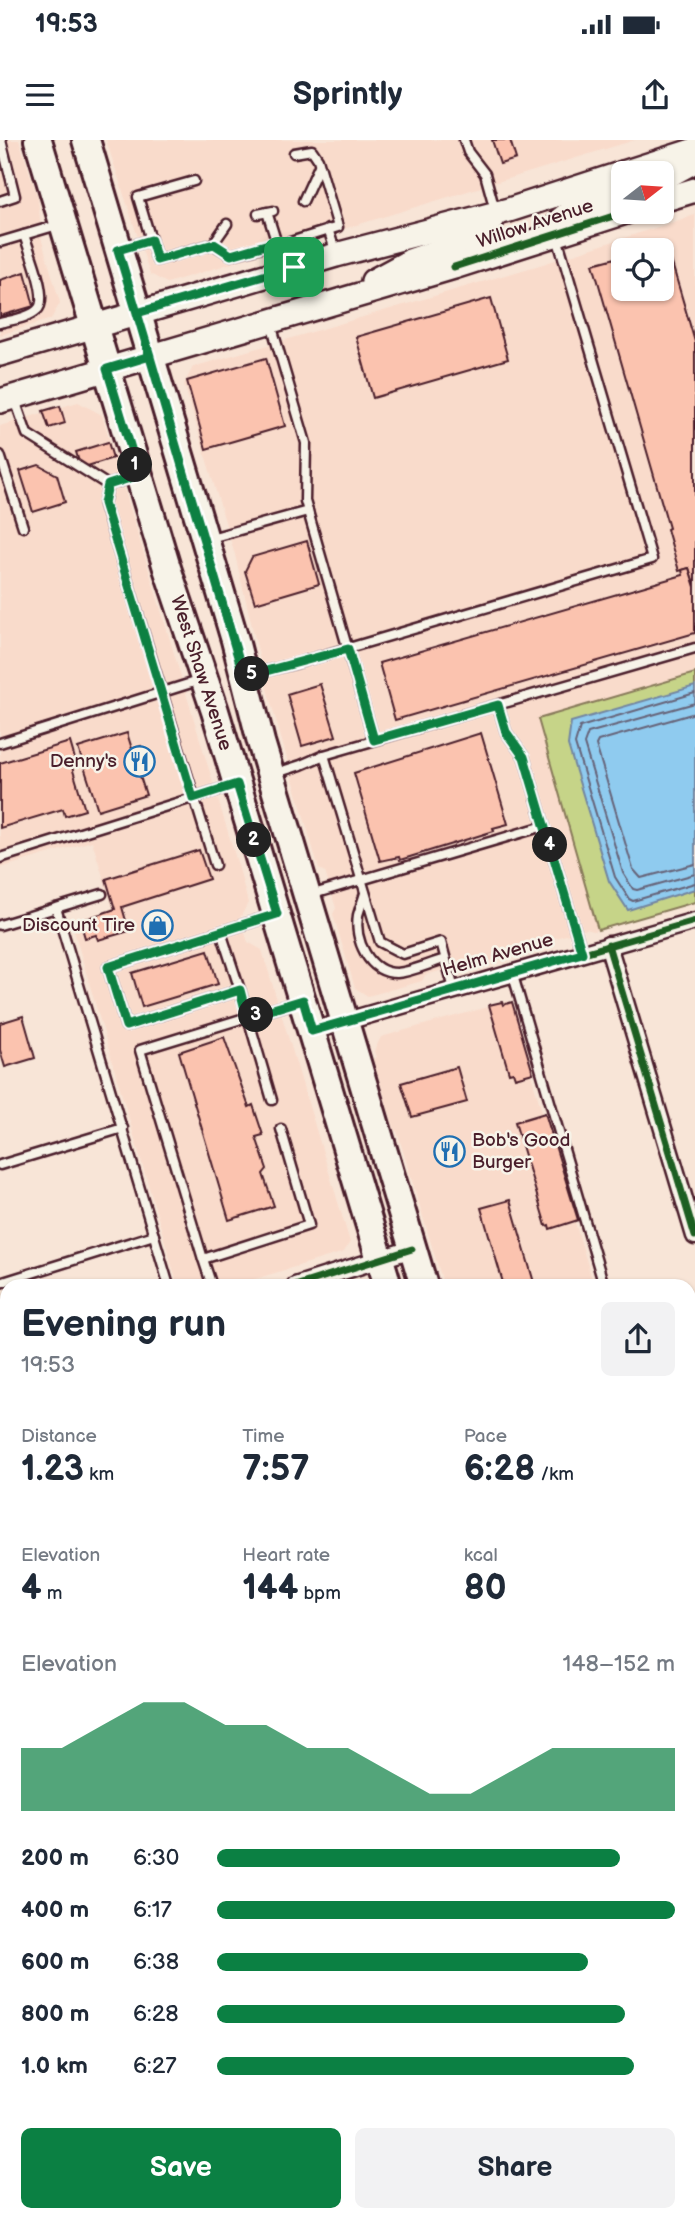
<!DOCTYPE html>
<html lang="en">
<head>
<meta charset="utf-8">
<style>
  body { margin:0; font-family:"Balsamiq Sans",sans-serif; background:#f2f2f3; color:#1f2937; height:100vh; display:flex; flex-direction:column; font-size:26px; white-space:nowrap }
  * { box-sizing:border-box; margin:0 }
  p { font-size:23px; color:#747a83 }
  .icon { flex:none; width:38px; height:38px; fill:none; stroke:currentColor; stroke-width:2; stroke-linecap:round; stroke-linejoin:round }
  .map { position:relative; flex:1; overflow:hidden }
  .details { position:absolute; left:0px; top:1139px; width:696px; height:943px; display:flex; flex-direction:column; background:#fff; border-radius:21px 21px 0 0; box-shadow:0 2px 5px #0004 }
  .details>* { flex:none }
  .needle { width:46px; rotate:73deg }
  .controls { position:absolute; left:611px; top:21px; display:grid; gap:14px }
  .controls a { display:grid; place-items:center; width:63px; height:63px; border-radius:10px; background:#fff; box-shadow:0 2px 5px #0004; font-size:35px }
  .pin { position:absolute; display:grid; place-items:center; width:60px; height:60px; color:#fff; margin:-30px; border-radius:14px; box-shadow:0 4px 10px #0006 }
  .km { position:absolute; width:35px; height:35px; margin:-18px; border-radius:50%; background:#222; color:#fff; font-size:19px; line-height:35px; text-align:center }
  .round { display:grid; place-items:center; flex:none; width:74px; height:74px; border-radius:10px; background:#f2f2f3 }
  .overview { display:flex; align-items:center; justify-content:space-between; height:119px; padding:0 21px }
  h1 { font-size:38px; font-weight:700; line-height:52px }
  .metrics { display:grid; grid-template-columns:repeat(3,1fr); gap:10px; height:119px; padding:7px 21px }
  .metrics div { display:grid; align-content:center }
  .metrics b { font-size:35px; font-weight:700 }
  .metrics small { font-size:19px; font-weight:400 }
  .metrics p { font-size:19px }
  .chart { height:196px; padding:14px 21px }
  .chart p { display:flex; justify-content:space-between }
  .chart svg { width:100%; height:126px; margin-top:7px; fill:#0b8043; opacity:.7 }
  .cta { display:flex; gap:14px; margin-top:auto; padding:14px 21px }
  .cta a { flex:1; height:80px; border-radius:10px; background:#0b8043; color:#fff; font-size:28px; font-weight:700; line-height:80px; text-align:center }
  .cta a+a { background:#f2f2f3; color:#1f2937 }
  ul { padding:0 21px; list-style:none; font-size:23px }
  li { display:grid; grid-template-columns:112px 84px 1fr; align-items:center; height:52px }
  li i { height:18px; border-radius:9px; background:#0b8043 }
  .status { display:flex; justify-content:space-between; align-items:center; height:49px; padding:0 35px; background:#fff; direction:ltr }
  .status svg { height:19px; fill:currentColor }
  header { display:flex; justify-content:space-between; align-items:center; height:91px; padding:0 21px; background:#fff; font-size:32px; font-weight:700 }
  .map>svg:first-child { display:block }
</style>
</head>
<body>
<div class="status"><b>19:53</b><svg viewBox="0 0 49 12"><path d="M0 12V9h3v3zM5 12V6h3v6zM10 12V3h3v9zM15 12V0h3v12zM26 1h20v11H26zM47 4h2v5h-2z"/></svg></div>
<header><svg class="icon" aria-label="menu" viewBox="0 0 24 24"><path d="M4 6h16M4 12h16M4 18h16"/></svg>Sprintly<svg class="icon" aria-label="share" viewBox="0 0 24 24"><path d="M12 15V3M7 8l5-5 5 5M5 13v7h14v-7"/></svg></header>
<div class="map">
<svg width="695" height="2081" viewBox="0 0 695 2081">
  <rect width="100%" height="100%" fill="#f8e5d7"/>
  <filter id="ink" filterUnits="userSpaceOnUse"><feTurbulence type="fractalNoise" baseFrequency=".0143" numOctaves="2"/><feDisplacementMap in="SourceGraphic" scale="14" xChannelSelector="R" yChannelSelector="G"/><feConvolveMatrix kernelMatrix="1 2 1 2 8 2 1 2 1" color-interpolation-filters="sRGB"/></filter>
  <g filter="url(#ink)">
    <g fill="#f9dbcb" fill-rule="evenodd">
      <polygon points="0,0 19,0 38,58 42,101 60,163 51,179 0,195"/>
      <polygon points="106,0 635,0 167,143 150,134"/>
      <path d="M 695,75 L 695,533 L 538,579 L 598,790 L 593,791 L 587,789 L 555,798 L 552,803 L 466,828 L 461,825 L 425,835 L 422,841 L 368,856 L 355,848 L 333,774 L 336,768 L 325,732 L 319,729 L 267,549 L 235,415 L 184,244 L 193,227 L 543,124 ZM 623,110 L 662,110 L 662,149 L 623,149 Z"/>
      <polygon points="78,262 102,275 240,732 248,763 240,778 248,802 262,810 350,1102 344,1112 232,1146 178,1146 71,781 113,769 92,701 0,728 0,286"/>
      <polygon points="509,861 594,1146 444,1146 397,991 395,991 373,919 376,917 374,911 381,897"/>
      <polygon points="7,1254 7,1469 0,1445 0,1256"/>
      <polygon points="690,1464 695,1482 695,1976 690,1957"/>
      <polygon points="189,2076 414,2076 397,2081 191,2081"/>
    </g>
    <polygon fill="#c6d488" stroke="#887a5a" stroke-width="2" points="695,533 695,762 598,790 538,579"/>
    <polygon fill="#8fcbef" stroke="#7386a1" stroke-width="2" points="695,546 695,749 628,770 609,741 568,605 571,582"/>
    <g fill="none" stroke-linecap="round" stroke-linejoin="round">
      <g stroke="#666479" stroke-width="2">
        <polyline points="695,553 580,587 575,604 615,737 629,759 633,761 695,743"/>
        <polyline points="695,563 588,593 584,604 623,733 633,749 637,750 695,734"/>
        <polyline points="695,573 598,601 596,605 633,729 641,738 695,724"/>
      </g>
    </g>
    <g fill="#fbc3af" stroke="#4a1f2b" stroke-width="2">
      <polygon points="492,0 510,0 516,19 500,24"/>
      <polygon points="666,103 695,202 695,447 689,428 679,431 667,389 669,388 593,124 623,116 623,149 662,149 662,110 642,110"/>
      <polygon points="25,132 34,166 0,176 0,140"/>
      <polygon points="491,158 508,219 373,258 356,197"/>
      <polygon points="266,218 285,286 206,309 187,241"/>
      <polygon points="60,266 65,283 49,288 43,271"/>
      <polygon points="108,302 113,318 81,328 76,312"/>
      <polygon points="39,325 57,335 65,362 33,372 20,331"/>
      <polygon points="307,401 319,444 255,463 245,431 252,417"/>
      <polygon points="689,428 695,447 695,493 395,580 379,523 683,435 682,430"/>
      <polygon points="320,544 336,596 302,606 287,554"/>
      <polygon points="127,593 132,609 141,606 148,630 139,633 146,655 98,670 78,608"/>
      <polygon points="481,593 508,684 493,688 494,691 400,720 399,717 380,721 354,633"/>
      <polygon points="70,602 77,626 72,627 85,670 65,676 63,669 0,688 0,623"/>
      <polygon points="199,710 209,739 122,767 129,791 98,800 96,795 85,798 80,781 115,769 106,739"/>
      <polygon points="208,810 218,844 142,867 132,833"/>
      <polygon points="502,862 503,865 512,862 533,933 515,938 513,932 509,933 489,865"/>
      <polygon points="23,876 35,918 5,927 0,910 0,883"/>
      <polygon points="224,897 249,967 253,965 263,995 256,997 267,1029 263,1034 274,1066 229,1080 179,912"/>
      <polygon points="457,927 467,962 412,977 401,943"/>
      <polygon points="545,973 578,1080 550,1089 549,1085 546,1086 515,982"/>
      <polygon points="510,1060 535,1146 504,1146 481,1068"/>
      <polygon points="690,1470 695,1488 695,1522 690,1524"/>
      <polygon points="690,1687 695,1706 695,1721 690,1723"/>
      <polygon points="695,1801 695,1828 690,1829 690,1803"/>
      <polygon points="285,2076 337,2076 339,2081 287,2081"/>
    </g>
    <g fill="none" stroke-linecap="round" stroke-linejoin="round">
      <defs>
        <g id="service">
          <polyline points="464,0 468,12 485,34 495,70"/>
          <polyline points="194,41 138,57 157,120 213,104 227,84"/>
          <polyline points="0,61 15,56 1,0"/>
          <polyline points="303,61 319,26"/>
          <polyline points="267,72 277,104"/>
          <polyline points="258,74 273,71"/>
          <polyline points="328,89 336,113"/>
          <polyline points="0,102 61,84"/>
          <polyline points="287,103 294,127"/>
          <polyline points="213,104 231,115 269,105 287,103 338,87 318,19 312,10 294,13"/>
          <polyline points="124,108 151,100"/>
          <path d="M 0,183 C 11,180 29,178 37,170 C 50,160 29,110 24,95"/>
          <polyline points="271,184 306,303 305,361 374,600"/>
          <polyline points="15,260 27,294 108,345"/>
          <polyline points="0,315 23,387"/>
          <polyline points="134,337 108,345 104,364 215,725"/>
          <polyline points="207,399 308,371"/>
          <polyline points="246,536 294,524 652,419 557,97"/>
          <polyline points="498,565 506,592 524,617 582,813"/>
          <polyline points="0,603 201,540"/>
          <polyline points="324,615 380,802 403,814 441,802 454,849"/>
          <polyline points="276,633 301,625 324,615 695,508"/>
          <polyline points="0,718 234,645"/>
          <path d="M 365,753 C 363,760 360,768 358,775 C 354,799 368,833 397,833 C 412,832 430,823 445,819"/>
          <polyline points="310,755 544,686"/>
          <polyline points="56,768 169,1146"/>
          <polyline points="0,785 102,754"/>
          <polyline points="221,792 240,850 126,886 108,827 274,775"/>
          <polyline points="512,832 604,1146"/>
          <polyline points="240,850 272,960"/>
          <polyline points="281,989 309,1085 203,1119 140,910 300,861"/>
          <polyline points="0,1025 123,988"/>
          <polyline points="203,1119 212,1146"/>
          <polyline points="0,1143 154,1095"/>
          <polyline points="0,1344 7,1367"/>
          <polyline points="690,1421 695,1440"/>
          <polyline points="0,1474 7,1497"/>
          <polyline points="690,1542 695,1560"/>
          <polyline points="690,1584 695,1582"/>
          <polyline points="0,1598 7,1595"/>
          <polyline points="690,1658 695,1657"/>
          <polyline points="690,1749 695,1747"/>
          <polyline points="0,1865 7,1863"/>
          <polyline points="695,1879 691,1888 695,1899"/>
          <polyline points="690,1913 695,1912"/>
          <polyline points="214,2076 215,2081"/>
          <polyline points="372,2076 374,2081"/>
          <polyline points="117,2081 136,2076"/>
        </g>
        <g id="minor">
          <polyline points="608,805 695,1096"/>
          <polyline points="312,891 695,781"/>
          <polyline points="295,1146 412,1109"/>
          <polyline points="0,1237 7,1235"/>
          <polyline points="690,1334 695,1333"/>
          <polyline points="0,2000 7,1998"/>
          <polyline points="69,2076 71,2081"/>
        </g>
        <g id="secondary">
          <polyline points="623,33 695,10"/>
          <polyline points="662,39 695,21"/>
          <polyline points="662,60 695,50"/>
          <polyline points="556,94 561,79 574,69 623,52"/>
          <polyline points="373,141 410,121 483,96 496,73"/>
          <polyline points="0,214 336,115 509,70 623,33"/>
          <polyline points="0,261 454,127 626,72"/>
          <polyline points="500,2081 518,2076"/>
        </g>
        <g id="primary">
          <polyline points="38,0 167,428 215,571 388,1146"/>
          <polyline points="86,0 235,500 261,602 424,1146"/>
          <polyline points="690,2010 695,2028"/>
          <polyline points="663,2076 665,2081"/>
        </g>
      </defs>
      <use href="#service" stroke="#4a1f2b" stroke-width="13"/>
      <use href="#minor" stroke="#4a1f2b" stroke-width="21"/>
      <use href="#secondary" stroke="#4a1f2b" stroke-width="28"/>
      <use href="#primary" stroke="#4a1f2b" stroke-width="32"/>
      <use href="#service" stroke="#f7f3e8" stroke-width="8"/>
      <use href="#minor" stroke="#f7f3e8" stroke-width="16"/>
      <use href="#secondary" stroke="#f7f3e8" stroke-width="23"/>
      <use href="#primary" stroke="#f7f3e8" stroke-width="26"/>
      <defs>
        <g id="cycleway">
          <polyline points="454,127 626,72"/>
          <polyline points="608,805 695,1096"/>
          <polyline points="312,891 695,781"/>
          <polyline points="295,1146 412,1109"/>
        </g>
      </defs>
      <use href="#cycleway" stroke="#f7f3e8" stroke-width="11"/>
      <use href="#cycleway" stroke="#1b5e20" stroke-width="7"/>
    </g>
  </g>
  <g fill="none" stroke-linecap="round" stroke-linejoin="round" filter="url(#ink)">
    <defs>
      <polyline id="route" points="294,127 287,103 269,104 231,115 214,104 157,120 151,100 118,110 150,216 107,229 139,335 108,345 104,363 193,658 237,644 277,774 108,827 126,886 240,850 247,877 303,860 312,891 582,813 524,617 506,592 498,565 374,600 348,509 244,537 137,173 294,127"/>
    </defs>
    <use href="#route" stroke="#fff" stroke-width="14"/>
    <use href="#route" stroke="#0b8043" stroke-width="9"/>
  </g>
  <defs>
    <symbol id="restaurant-ring" viewBox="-11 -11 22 22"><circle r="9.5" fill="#f7f3e8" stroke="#1f6fb2" stroke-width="1.5"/><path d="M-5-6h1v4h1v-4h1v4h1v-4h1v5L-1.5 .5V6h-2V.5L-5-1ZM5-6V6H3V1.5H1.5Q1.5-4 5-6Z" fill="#1f6fb2"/></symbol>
    <symbol id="shop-ring" viewBox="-11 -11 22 22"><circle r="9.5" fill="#f7f3e8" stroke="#1f6fb2" stroke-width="1.5"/><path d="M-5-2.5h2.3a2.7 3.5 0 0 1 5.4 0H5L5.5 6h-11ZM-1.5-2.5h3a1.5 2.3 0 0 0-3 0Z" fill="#1f6fb2"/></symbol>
  </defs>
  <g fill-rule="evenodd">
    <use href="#restaurant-ring" x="122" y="604" width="35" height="35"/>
    <use href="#shop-ring" x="140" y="768" width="35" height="35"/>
    <use href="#restaurant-ring" x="432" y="994" width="35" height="35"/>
  </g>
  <g text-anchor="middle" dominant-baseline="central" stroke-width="5" stroke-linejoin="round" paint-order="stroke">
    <g font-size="19" fill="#4a1f2b" stroke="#f7f3e8">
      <text transform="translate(535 84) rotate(-18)">Willow Avenue</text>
      <text transform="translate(201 533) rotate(72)">West Shaw Avenue</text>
      <text transform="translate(498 815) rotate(-16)">Helm Avenue</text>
    </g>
    <g font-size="19" fill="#4a1f2b" stroke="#f7f3e8" text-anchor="end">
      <text x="117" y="621">Denny's</text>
      <text x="135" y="785">Discount Tire</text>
      <text x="472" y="1000" text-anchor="start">Bob's Good<tspan x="472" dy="22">Burger</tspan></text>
    </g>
  </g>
</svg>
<div class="controls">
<a><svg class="needle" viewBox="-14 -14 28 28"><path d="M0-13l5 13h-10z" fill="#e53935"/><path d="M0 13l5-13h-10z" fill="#747a83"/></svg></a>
<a><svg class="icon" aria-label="locate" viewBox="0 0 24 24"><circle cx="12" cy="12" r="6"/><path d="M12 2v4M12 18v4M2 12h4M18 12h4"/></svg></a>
</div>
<div class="pin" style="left:294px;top:127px;background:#1e9e55"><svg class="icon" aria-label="arrive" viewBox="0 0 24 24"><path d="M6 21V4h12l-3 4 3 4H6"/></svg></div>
<b class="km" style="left:135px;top:325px">1</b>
<b class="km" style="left:254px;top:700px">2</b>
<b class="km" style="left:256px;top:875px">3</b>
<b class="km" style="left:550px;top:705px">4</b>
<b class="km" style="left:252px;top:534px">5</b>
<section class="details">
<div class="overview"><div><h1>Evening run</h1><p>19:53</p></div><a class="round"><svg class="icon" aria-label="share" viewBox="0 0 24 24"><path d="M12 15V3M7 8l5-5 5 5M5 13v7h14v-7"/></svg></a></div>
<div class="metrics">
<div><p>Distance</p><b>1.23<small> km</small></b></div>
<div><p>Time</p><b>7:57</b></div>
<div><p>Pace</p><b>6:28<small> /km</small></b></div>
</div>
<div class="metrics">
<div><p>Elevation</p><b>4<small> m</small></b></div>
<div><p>Heart rate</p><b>144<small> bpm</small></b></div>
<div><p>kcal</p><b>80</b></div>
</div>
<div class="chart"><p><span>Elevation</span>148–152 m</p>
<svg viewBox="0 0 160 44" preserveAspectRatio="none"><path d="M0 44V22L10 22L20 14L30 6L40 6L50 14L60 14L70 22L80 22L90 30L100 38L110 38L120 30L130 22L140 22L150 22L160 22V44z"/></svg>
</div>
<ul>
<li><b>200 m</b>6:30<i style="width:88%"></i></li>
<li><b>400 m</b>6:17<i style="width:100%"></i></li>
<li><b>600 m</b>6:38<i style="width:81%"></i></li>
<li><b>800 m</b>6:28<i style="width:89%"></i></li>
<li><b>1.0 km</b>6:27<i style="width:91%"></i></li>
</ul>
<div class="cta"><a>Save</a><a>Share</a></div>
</section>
</div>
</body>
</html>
